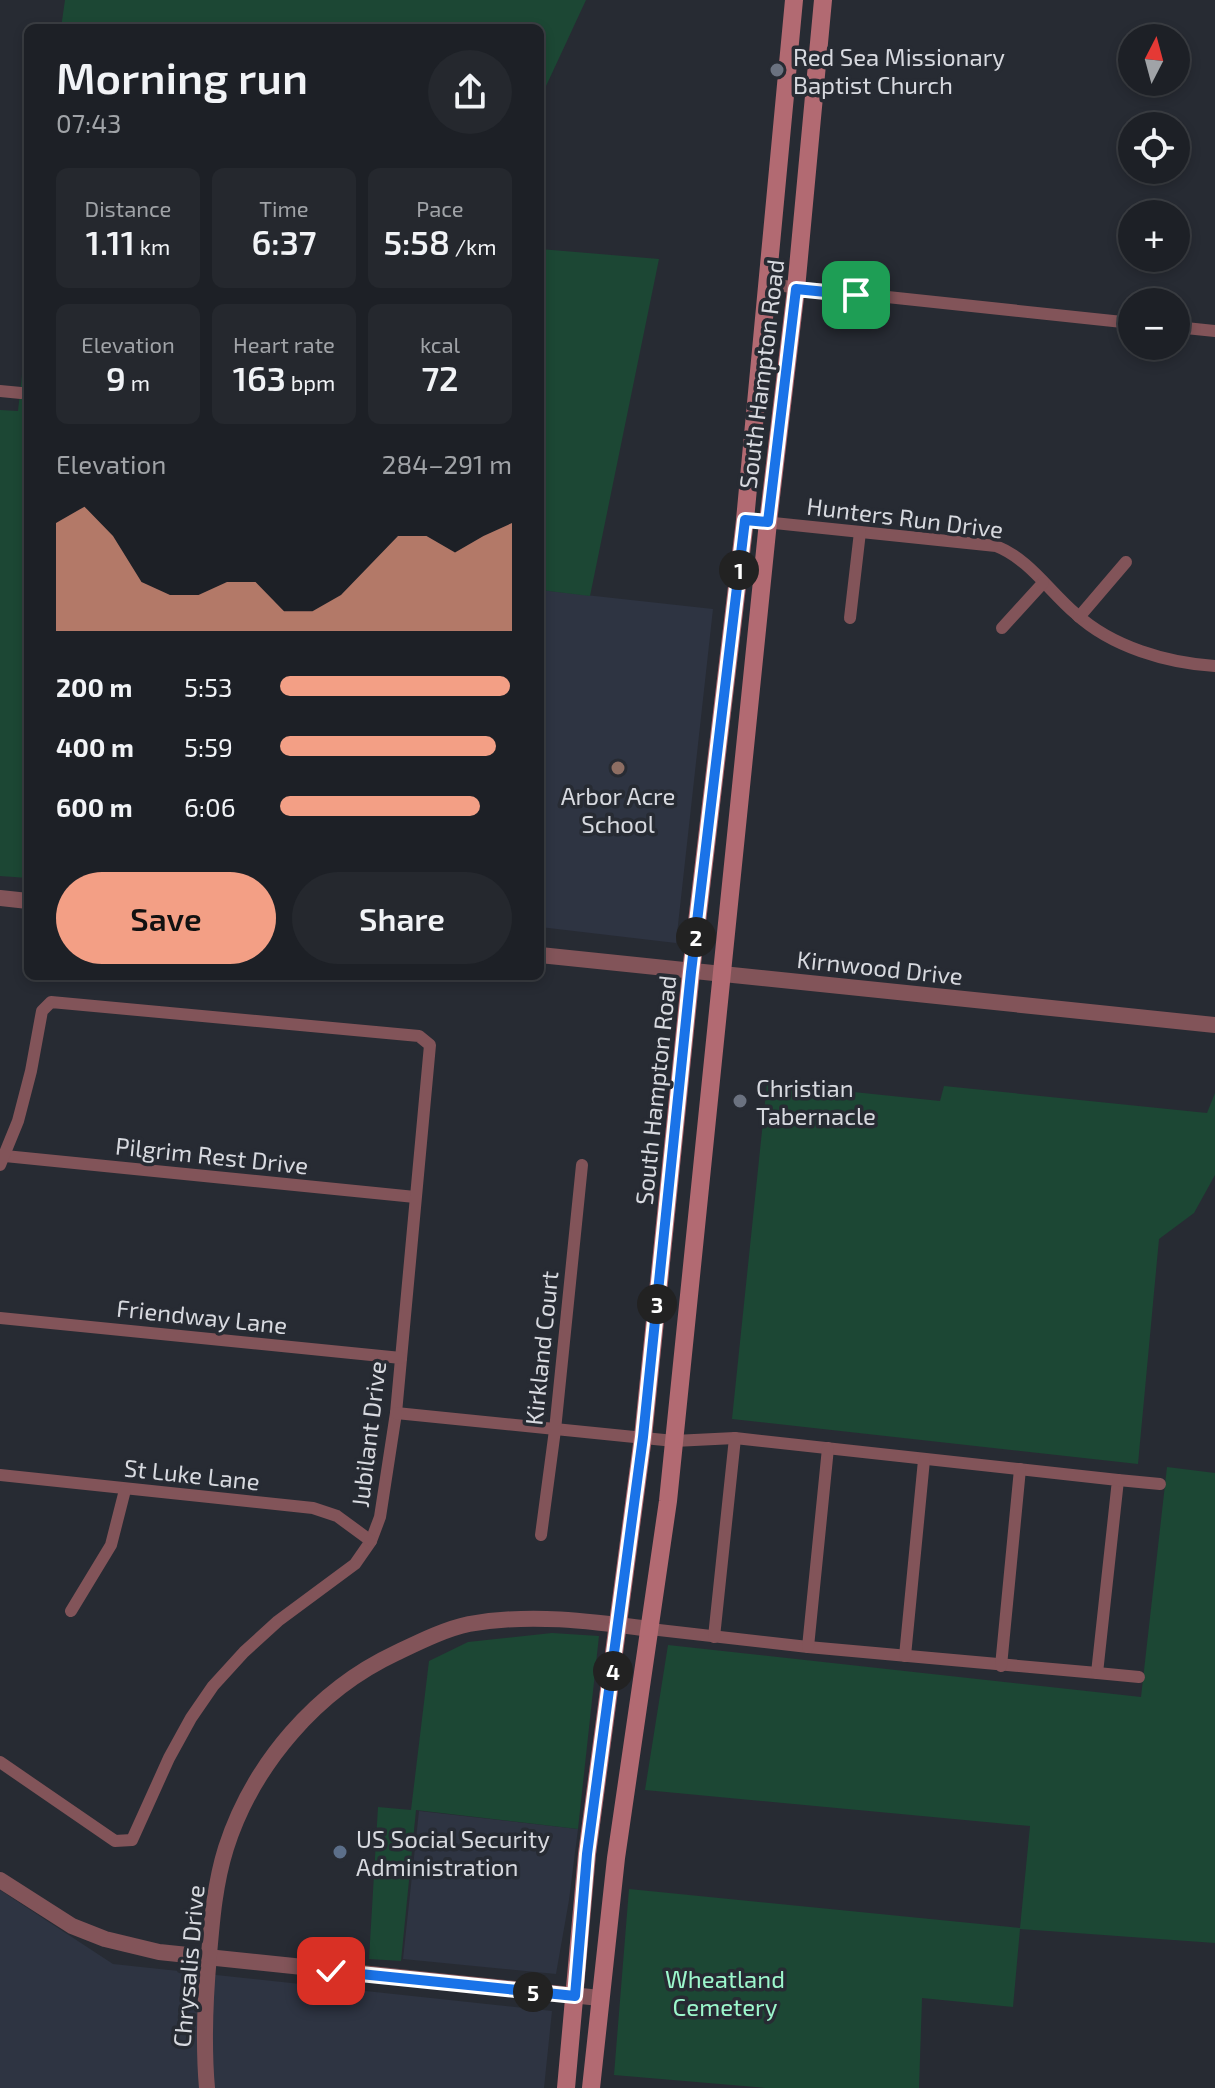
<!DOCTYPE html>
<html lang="en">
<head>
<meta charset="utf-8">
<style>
  body { margin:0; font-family:"Exo 2",sans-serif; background:#25282e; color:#f1f3f6; height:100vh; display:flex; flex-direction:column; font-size:30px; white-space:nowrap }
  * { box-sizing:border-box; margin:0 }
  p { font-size:26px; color:#a0a3a7 }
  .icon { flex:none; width:44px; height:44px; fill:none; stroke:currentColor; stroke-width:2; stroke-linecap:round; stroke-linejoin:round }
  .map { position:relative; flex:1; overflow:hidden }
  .details { position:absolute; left:24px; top:24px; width:520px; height:956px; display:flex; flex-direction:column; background:#1d2026; border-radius:12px; box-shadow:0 4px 12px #0003,0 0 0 2px #3b3e43 }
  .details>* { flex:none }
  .needle { width:52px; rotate:6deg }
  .tools { position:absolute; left:1118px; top:24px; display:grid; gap:16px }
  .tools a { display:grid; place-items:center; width:72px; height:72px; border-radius:50%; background:#1d2026; box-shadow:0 4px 12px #0003,0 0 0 2px #3b3e43; font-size:40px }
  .pin { position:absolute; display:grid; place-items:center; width:68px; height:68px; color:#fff; margin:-34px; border-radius:16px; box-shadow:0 4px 12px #0006 }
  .km { position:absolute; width:40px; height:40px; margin:-20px; border-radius:50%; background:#222; color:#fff; font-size:22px; line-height:40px; text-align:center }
  .round { display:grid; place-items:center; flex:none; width:84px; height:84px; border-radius:42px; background:#25282e }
  .head { display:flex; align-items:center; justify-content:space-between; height:136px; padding:0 32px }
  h1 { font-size:44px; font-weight:600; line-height:60px }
  .metrics { display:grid; grid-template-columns:repeat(3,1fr); gap:12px; height:136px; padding:8px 32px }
  .metrics div { display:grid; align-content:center; border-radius:12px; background:#25282e; text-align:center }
  .metrics b { font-size:34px; font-weight:600 }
  .metrics small { font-size:22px; font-weight:400 }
  .metrics p { font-size:22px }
  .chart { height:224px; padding:16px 32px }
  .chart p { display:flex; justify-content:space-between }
  .chart svg { width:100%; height:144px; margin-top:8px; fill:#f39f85; opacity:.7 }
  .primary-button { display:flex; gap:16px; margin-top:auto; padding:16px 32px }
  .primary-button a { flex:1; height:92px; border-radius:48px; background:#f39f85; color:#111; font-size:32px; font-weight:600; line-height:92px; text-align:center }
  .primary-button a+a { background:#25282e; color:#f1f3f6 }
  ul { padding:0 32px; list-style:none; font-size:26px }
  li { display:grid; grid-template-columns:128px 96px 1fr; align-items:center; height:60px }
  li i { height:20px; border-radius:10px; background:#f39f85 }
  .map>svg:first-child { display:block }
</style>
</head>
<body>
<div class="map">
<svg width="1215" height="2088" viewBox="0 0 1215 2088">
  <rect width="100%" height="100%" fill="#272b33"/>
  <g fill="#2e3442">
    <polygon points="540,590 713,609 676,943 540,927"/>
    <polygon points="419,1811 578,1829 569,1900 556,1974 403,1959"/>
    <polygon points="0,1890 113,1964 552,2011 544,2088 0,2088"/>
  </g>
  <g fill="#1c4734">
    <polygon points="65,0 586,0 540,99 540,28 61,28"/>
    <polygon points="540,249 659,259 590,596 540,590"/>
    <polygon points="28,320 28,878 0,876 0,410 18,411"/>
    <polygon points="767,1083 940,1101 944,1086 1207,1113 1215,1093 1215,1175 1194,1213 1159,1239 1138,1464 732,1419"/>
    <polygon points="1167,1467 1215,1473 1215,1943 1020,1929 1013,2007 922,1998 919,2088 766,2088 614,2075 629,1889 1020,1928 1030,1826 645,1790 668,1645 1141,1697"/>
    <polygon points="552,1633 599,1636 578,1829 416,1810 401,1961 369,1959 378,1807 411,1810 429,1661 468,1642"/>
  </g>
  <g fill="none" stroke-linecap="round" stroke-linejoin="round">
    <g stroke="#825459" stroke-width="12">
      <polyline points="765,284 1132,323"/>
      <polyline points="1176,327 1215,331"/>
      <polyline points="0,391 21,393"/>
      <path d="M 745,520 L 996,546 C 1029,559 1049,591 1076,614 C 1112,647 1167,663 1215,666"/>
      <polyline points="1079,617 1126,562"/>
      <polyline points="850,618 860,532"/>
      <polyline points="1002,628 1043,583"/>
      <polyline points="5,1156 415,1197"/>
      <polyline points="0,1165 18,1121 31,1071 42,1011 51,1002 419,1036 430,1045 396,1413 380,1517 371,1541 355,1564 278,1621 244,1652 213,1686 191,1718 169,1758 132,1840 115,1841 0,1762"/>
      <polyline points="0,1318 401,1358"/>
      <polyline points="396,1413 674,1441 735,1438 1118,1480 1097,1673 808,1647 650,1629"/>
      <polyline points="0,1475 313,1508 337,1516 371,1541"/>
      <polyline points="1118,1480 1160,1484"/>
      <polyline points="541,1535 555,1430 582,1165"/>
      <polyline points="71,1611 111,1545 125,1490"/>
      <polyline points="714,1637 735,1438"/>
      <polyline points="808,1647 828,1448"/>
      <polyline points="905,1656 924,1460"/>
      <polyline points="1001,1666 1020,1469"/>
      <polyline points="1097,1673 1139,1677"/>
    </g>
    <g stroke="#825459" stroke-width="16">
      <polyline points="0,898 28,901"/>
      <polyline points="540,955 1215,1025"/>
      <polyline points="0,1880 72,1926 105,1939 159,1952 600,1998"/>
      <path d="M 207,2088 C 203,2043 205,2000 209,1955 C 212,1919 215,1883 226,1848 C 253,1764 317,1690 396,1653 C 419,1642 445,1629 469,1624 C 530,1613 590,1621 650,1629"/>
    </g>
    <g stroke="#b26a72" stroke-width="18">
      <polyline points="566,2088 587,1854 643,1437 691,972 745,520 794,0"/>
      <polyline points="591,2088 616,1858 668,1501 768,522 796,289 823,0"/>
    </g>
  </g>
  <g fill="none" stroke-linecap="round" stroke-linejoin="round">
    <defs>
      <polyline id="route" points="331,1971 575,1996 587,1854 643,1437 691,972 745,520 768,522 796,289 856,295"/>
    </defs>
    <use href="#route" stroke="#fff" stroke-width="16"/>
    <use href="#route" stroke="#1a73e8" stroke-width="10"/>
  </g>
  <g fill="#6b7280" stroke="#272b33" stroke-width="3">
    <circle cx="777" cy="70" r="8"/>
    <circle cx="740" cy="1101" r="8"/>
  </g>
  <circle fill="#8d6e63" stroke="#272b33" stroke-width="3" cx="618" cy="768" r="8"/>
  <circle fill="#5c6f8a" stroke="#272b33" stroke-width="3" cx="340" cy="1852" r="8"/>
  <g text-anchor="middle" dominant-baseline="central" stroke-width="7" stroke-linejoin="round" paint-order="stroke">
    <g font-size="24" fill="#d7d9df" stroke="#272b33" text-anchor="start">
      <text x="793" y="56">Red Sea Missionary<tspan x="793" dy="28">Baptist Church</tspan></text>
      <text x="618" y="795" text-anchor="middle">Arbor Acre<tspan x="618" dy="28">School</tspan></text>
      <text x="756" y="1087">Christian<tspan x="756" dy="28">Tabernacle</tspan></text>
      <text x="356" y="1838">US Social Security<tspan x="356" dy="28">Administration</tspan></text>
    </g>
    <g font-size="24" fill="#d7d9df" stroke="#272b33">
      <text transform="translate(761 374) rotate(-83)">South Hampton Road</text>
      <text transform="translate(905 517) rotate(7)">Hunters Run Drive</text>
      <text transform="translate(880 967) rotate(6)">Kirnwood Drive</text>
      <text transform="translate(655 1090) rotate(-84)">South Hampton Road</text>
      <text transform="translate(212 1155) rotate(6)">Pilgrim Rest Drive</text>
      <text transform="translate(202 1316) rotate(6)">Friendway Lane</text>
      <text transform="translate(541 1348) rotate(-84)">Kirkland Court</text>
      <text transform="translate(368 1434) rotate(-83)">Jubilant Drive</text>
      <text transform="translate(192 1474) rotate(6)">St Luke Lane</text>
      <text transform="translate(188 1966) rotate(-85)">Chrysalis Drive</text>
    </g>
    <g font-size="24" fill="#9cf7cc" stroke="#272b33">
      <text x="725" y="1978">Wheatland<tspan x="725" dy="28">Cemetery</tspan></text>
    </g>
  </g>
</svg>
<div class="tools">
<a><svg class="needle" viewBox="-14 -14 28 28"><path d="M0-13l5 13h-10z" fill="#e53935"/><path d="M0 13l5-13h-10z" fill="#a0a3a7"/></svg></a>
<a><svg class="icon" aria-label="locate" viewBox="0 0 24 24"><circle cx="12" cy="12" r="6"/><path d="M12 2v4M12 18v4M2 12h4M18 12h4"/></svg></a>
<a>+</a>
<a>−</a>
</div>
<div class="pin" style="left:856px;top:295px;background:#1e9e55"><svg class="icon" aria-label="arrive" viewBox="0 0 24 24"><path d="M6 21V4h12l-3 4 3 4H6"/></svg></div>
<div class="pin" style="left:331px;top:1971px;background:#d93025"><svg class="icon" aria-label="check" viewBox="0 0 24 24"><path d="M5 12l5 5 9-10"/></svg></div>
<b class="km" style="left:739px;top:570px">1</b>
<b class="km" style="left:696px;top:937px">2</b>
<b class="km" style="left:657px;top:1304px">3</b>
<b class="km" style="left:613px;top:1671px">4</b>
<b class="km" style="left:533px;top:1992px">5</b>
<section class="details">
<div class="head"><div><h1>Morning run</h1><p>07:43</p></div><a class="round"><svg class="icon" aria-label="share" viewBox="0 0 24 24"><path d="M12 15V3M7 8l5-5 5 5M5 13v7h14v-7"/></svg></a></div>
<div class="metrics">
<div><p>Distance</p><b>1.11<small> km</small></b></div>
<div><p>Time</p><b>6:37</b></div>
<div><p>Pace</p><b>5:58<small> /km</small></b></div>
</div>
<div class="metrics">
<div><p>Elevation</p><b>9<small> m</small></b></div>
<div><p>Heart rate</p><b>163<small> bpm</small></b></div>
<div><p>kcal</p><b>72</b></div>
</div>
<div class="chart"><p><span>Elevation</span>284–291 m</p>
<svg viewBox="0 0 160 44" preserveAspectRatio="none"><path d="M0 44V11L10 6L20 15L30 29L40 33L50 33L60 29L70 29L80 38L90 38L100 33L110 24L120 15L130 15L140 20L150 15L160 11V44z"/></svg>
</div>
<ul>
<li><b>200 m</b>5:53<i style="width:99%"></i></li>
<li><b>400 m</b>5:59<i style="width:93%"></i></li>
<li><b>600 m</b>6:06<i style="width:86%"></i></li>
</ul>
<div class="primary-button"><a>Save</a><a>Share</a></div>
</section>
</div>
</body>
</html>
